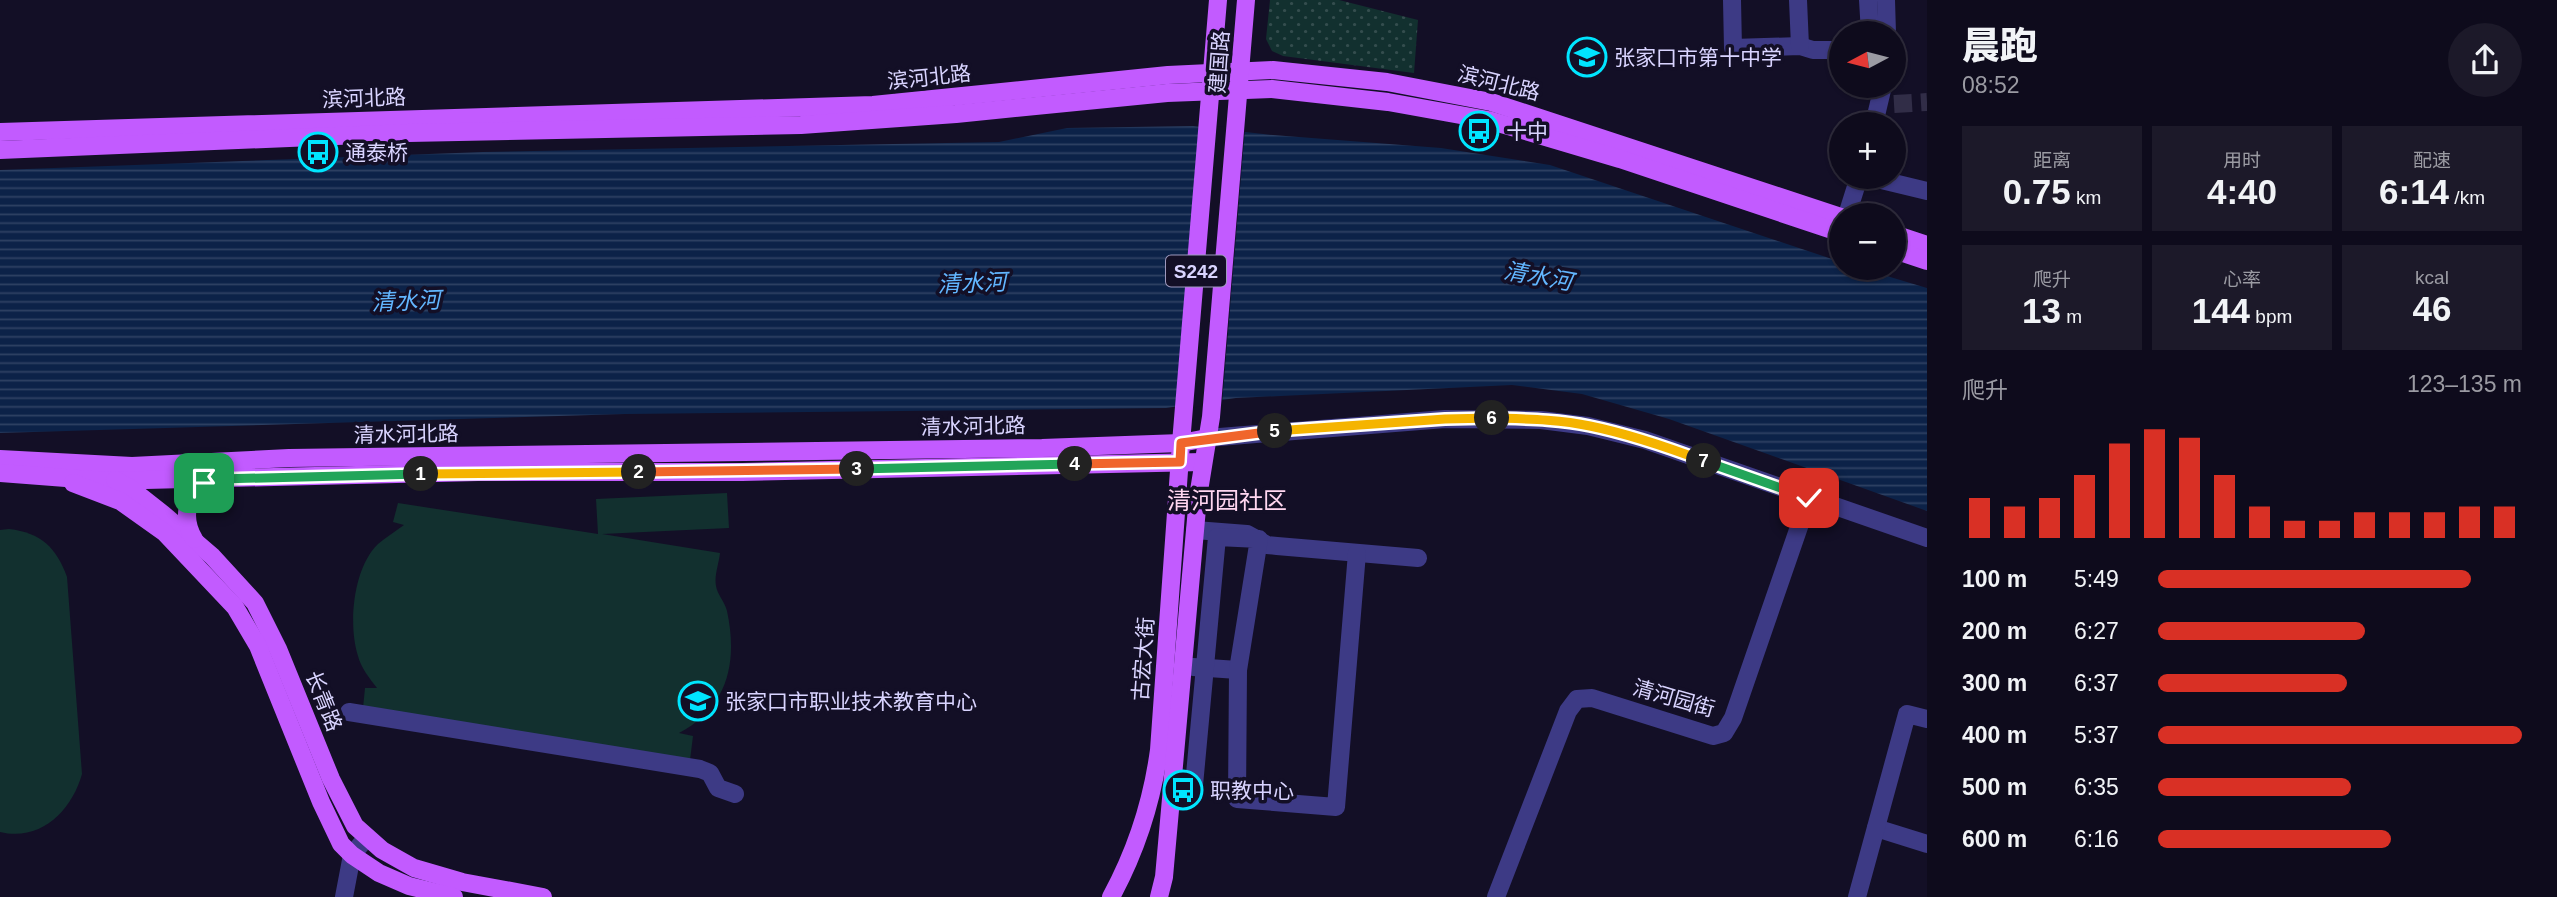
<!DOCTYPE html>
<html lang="zh">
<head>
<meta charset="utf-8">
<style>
  body { margin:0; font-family:Arial,"Noto Sans SC",sans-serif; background:#1c1929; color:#f1f3f6; height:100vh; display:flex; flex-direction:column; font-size:26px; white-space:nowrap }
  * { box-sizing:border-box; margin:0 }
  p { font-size:23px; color:#9b9ba3 }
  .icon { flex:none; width:38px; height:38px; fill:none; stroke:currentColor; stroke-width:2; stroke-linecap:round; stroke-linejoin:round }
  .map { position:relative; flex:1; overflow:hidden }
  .sheet { display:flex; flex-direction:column; background:#0e0b1c; width:630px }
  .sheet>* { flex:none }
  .needle { width:46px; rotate:263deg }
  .buttons { position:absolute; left:1829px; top:21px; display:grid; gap:14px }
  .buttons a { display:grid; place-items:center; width:77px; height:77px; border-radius:50%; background:#0e0b1c; box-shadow:0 2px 5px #0004,0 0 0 2px #2e2b3b; font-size:35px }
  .pin { position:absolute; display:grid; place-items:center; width:60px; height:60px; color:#fff; margin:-30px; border-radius:14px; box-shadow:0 4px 10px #0006 }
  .km { position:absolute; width:35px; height:35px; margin:-18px; border-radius:50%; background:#222; color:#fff; font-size:19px; line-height:35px; text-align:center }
  .round { display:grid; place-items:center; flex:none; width:74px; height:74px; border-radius:37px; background:#1c1929 }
  .overview { display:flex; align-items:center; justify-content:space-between; height:119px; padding:0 35px }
  h1 { font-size:38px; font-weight:800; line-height:52px }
  .stats { display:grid; grid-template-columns:repeat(3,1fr); gap:10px; height:119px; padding:7px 35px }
  .stats div { display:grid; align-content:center; border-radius:0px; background:#1c1929; text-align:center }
  .stats b { font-size:35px; font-weight:800 }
  .stats small { font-size:19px; font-weight:400 }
  .stats p { font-size:19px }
  .chart { height:196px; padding:14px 35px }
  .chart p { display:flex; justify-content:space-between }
  .chart svg { width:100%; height:126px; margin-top:7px; stroke:#d93025; stroke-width:6 }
  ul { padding:0 35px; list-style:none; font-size:23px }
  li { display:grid; grid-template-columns:112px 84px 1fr; align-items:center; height:52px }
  li i { height:18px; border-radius:9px; background:#d93025 }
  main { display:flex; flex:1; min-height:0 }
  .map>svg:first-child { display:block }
</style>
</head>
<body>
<main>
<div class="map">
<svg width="1927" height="897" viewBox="0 0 1927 897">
  <defs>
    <pattern id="park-dots" width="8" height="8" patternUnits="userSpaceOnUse" patternTransform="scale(1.75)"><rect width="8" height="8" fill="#12302f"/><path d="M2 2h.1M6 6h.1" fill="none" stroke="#344d4e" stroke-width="1.8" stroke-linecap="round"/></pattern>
    <pattern id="water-rules" width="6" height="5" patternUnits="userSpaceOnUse" patternTransform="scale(1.75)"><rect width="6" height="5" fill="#0c2248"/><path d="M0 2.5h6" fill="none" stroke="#2f4163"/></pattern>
  </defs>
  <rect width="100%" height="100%" fill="#130f26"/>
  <polygon fill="url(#park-dots)" points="1270,0 1339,0 1418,20 1414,73 1283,56 1272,51 1266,39"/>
  <g fill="#12302f">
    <path d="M 727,493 L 729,528 L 602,534 L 720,553 C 719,563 714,576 716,586 C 717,594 725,602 727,611 C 738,662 728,707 679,733 L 693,736 L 690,760 L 363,708 L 365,688 L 377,688 C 370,679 361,668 358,656 C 348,625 353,568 378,544 C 386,537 396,531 404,525 L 393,522 L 398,503 L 598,534 L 596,499 Z"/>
    <path d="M 9,529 C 41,533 56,547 67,577 L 82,774 C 72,810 41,842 0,832 L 0,530 Z"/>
  </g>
  <polygon fill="url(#water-rules)" points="1193,126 1273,135 1441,148 1550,165 1841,262 1841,268 1860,268 1927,288 1927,511 1669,419 1582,394 1512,385 1236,398 1166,408 625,414 0,433 0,170 483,152 999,142 1067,128"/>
  <polygon fill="#130f26" points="1202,125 1245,128 1222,403 1178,410"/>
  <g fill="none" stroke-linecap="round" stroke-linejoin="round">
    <polyline stroke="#312d47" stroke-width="18" stroke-dasharray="18 9" stroke-linecap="butt" points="1894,104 1927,102"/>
    <g stroke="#3d3a85" stroke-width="18">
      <polyline points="1732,0 1733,48 1800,46 1813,50 1841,50"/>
      <polyline points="1798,0 1800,46"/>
      <polyline points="1868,0 1870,33"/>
      <polyline points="1886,0 1887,33"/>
      <polyline points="1874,124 1883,86"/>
      <polyline points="1869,177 1927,191"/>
      <polyline points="1847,215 1859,177"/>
      <polyline points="1207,438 1445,419 1541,420 1588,426 1645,440 1927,538"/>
      <polyline points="1195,530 1247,534 1267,545 1277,546 1418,558"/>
      <polyline points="1193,667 1238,670"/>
      <polyline points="349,712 700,769 710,773 718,788 735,794"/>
      <polyline points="1193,796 1217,537 1259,539 1238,670 1237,799 1336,807 1357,553"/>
      <polyline points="1876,828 1927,844"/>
      <polyline points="344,897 352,855 367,837"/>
      <polyline points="1496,897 1568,711 1577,699 1592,698 1713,736 1724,733 1733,718 1809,498"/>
      <polyline points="1857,897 1907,714 1927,719"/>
    </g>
    <g stroke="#c25bff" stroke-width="18">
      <polyline points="0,132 873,105 1168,75 1273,70 1387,82 1491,102 1841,217"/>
      <polyline points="0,150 408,133 801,125 956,114 1167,93 1272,89 1388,102 1488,120 1620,159 1841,233"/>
      <polyline points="1894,234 1927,245"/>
      <polyline points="1894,250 1927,261"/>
      <polyline points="0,459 132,466 289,458 1042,448 1181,443 1207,438"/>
      <polyline points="0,473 105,481 478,472 742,472 1203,462"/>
      <polyline points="115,480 130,488 163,514 212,556 255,603 278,649 331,779 355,826 382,850 414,868 462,882 543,897"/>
      <polyline points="73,483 120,501 165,533 235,607 258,646 321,802 341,844 352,855 379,873 409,886 454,897"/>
      <path d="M 194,539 C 181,517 186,489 213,481"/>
      <path d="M 1111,897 C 1136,851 1152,802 1159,750 L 1181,443 L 1218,0"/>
      <polyline points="1159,897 1164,877 1198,497 1211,417 1246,0"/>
    </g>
  </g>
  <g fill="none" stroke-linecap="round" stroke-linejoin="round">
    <defs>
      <polyline id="split-1" points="204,483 219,479 421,474"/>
      <polyline id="split-2" points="421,474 639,472"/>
      <polyline id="split-3" points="639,472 857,469"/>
      <polyline id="split-4" points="857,469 1075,464"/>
      <polyline id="split-5" points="1075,464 1180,462 1181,443 1275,431"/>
      <polyline id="split-6" points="1275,431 1445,419 1492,418"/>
      <path id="split-7" d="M 1492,418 C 1525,419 1558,419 1590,426 C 1629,434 1667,447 1704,461"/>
      <polyline id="split-8" points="1704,461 1809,498"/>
    </defs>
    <use href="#split-1" stroke="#fff" stroke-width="14"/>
    <use href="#split-2" stroke="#fff" stroke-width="14"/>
    <use href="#split-3" stroke="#fff" stroke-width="14"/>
    <use href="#split-4" stroke="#fff" stroke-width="14"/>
    <use href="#split-5" stroke="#fff" stroke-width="14"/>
    <use href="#split-6" stroke="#fff" stroke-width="14"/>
    <use href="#split-7" stroke="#fff" stroke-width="14"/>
    <use href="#split-8" stroke="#fff" stroke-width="14"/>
    <use href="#split-1" stroke="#22a559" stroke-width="9"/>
    <use href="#split-2" stroke="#f5b400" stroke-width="9"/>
    <use href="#split-3" stroke="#f0652b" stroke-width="9"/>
    <use href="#split-4" stroke="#22a559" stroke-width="9"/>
    <use href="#split-5" stroke="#f0652b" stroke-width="9"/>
    <use href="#split-6" stroke="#f5b400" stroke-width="9"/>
    <use href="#split-7" stroke="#f5b400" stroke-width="9"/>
    <use href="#split-8" stroke="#22a559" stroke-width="9"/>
  </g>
  <defs>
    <symbol id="school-ring" viewBox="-11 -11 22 22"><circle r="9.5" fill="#130f26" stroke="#00e5ff" stroke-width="1.5"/><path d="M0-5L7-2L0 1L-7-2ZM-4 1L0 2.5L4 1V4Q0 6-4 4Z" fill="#00e5ff"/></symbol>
    <symbol id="bus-ring" viewBox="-11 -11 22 22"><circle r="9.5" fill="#130f26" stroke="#00e5ff" stroke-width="1.5"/><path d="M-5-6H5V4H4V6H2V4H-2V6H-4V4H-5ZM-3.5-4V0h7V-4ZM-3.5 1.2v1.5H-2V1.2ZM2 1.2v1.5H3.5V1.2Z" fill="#00e5ff"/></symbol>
  </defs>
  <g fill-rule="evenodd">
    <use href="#school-ring" x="1565" y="35" width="44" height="44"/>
    <use href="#bus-ring" x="1457" y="109" width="44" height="44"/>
    <use href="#bus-ring" x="296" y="130" width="44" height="44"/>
    <use href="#school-ring" x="676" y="679" width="44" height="44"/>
    <use href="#bus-ring" x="1161" y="768" width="44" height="44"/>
  </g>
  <g text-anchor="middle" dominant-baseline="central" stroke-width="7" stroke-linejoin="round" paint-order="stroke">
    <rect fill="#130f26" stroke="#9e99be" stroke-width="2" x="1166" y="255.5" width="60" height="31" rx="5"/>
    <g font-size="19" font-weight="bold" fill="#d9d4ff">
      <text x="1196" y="271">S242</text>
    </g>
    <g font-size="21" fill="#d9d4ff" stroke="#130f26" text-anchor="start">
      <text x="1614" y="57">张家口市第十中学</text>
      <text x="1506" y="131">十中</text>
      <text x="345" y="152">通泰桥</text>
      <text x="725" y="701">张家口市职业技术教育中心</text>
      <text x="1210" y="790">职教中心</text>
    </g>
    <g font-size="21" fill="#d9d4ff" stroke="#130f26">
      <text transform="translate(1219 62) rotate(-86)">建国路</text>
      <text transform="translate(929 77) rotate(-6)">滨河北路</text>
      <text transform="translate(1499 83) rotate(14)">滨河北路</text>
      <text transform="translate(364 98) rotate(-2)">滨河北路</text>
      <text transform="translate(973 426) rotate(-1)">清水河北路</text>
      <text transform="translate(406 434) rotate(-1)">清水河北路</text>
      <text transform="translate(1143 659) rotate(-86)">古宏大街</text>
      <text transform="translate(1674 698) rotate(16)">清河园街</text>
      <text transform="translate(324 701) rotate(68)">长青路</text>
    </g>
    <g font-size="23" font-style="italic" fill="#62b6ff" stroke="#130f26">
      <text transform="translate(1538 276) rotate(10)">清水河</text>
      <text transform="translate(972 283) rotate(-2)">清水河</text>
      <text transform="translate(406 301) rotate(-2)">清水河</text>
    </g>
    <g font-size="24" fill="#ffd6f0" stroke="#130f26">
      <text x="1227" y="500">清河园社区</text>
    </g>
  </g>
</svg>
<div class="buttons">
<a><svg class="needle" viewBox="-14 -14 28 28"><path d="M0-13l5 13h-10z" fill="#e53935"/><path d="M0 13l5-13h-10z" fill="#9b9ba3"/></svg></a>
<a>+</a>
<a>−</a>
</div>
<div class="pin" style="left:204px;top:483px;background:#1e9e55"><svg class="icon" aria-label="arrive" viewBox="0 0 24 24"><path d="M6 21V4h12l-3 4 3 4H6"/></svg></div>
<div class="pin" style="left:1809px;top:498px;background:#d93025"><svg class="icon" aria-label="check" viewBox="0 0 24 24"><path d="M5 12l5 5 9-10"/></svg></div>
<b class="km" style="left:421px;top:474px">1</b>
<b class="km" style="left:639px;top:472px">2</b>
<b class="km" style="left:857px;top:469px">3</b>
<b class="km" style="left:1075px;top:464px">4</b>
<b class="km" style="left:1275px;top:431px">5</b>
<b class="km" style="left:1492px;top:418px">6</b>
<b class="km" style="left:1704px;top:461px">7</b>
</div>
<section class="sheet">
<div class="overview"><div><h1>晨跑</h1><p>08:52</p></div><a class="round"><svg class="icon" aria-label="share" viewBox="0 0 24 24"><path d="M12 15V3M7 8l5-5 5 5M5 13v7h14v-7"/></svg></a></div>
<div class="stats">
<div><p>距离</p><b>0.75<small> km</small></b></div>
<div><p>用时</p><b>4:40</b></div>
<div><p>配速</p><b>6:14<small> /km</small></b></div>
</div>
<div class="stats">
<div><p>爬升</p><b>13<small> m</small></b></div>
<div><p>心率</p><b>144<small> bpm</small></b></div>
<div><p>kcal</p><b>46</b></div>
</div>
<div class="chart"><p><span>爬升</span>123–135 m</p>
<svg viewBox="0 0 160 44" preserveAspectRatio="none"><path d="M5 44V30M15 44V33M25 44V30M35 44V22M45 44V11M55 44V6M65 44V9M75 44V22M85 44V33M95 44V38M105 44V38M115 44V35M125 44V35M135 44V35M145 44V33M155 44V33"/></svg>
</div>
<ul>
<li><b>100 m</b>5:49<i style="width:86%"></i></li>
<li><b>200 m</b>6:27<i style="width:57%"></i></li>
<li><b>300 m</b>6:37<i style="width:52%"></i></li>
<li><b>400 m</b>5:37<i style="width:100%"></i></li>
<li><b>500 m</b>6:35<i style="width:53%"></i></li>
<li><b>600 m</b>6:16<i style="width:64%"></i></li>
</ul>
</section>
</main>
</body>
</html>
